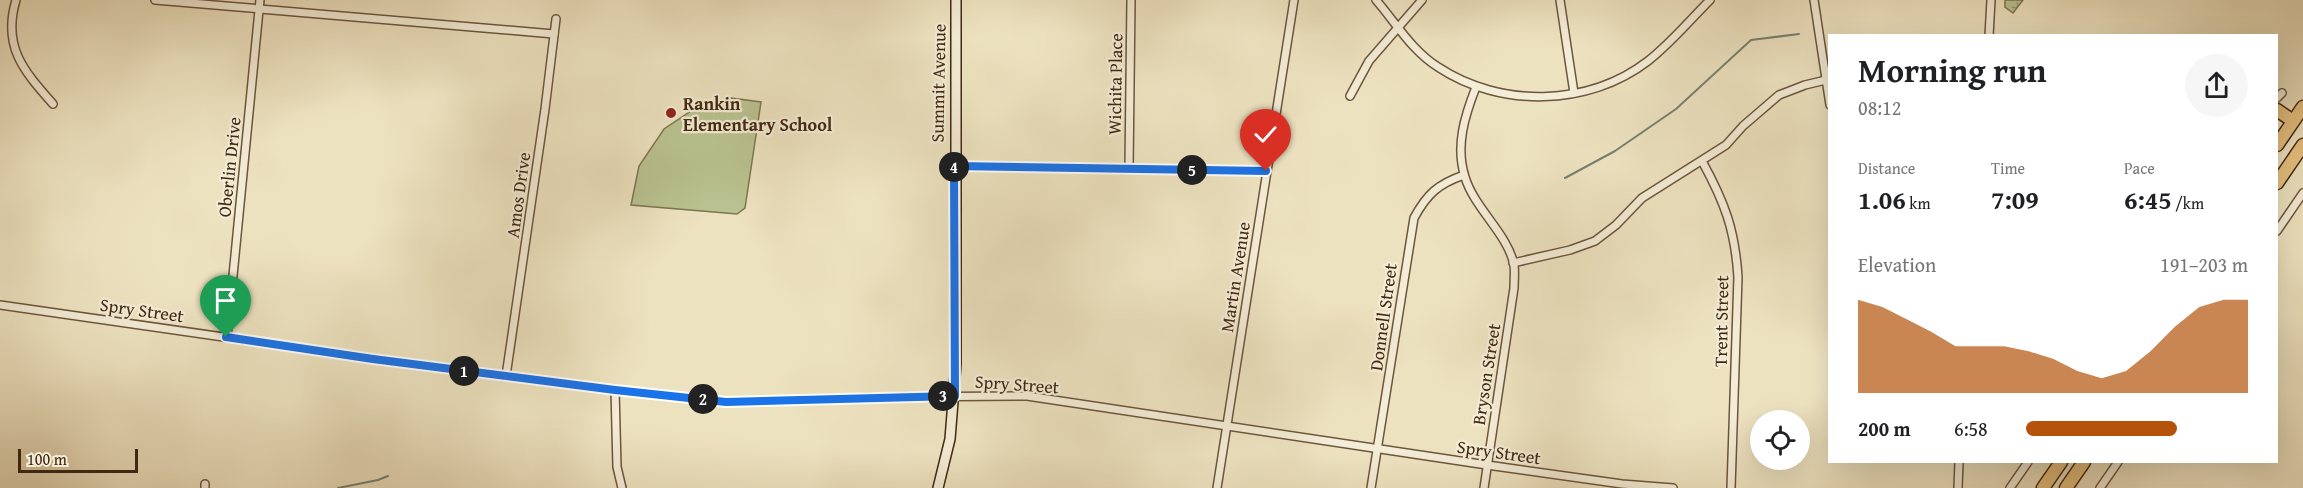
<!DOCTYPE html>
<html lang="en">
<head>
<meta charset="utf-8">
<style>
  body { margin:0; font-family:"Gentium Book Plus",serif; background:#f6f6f6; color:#202124; height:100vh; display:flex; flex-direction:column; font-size:22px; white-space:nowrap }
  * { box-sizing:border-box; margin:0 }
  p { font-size:20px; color:#757577 }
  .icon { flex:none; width:33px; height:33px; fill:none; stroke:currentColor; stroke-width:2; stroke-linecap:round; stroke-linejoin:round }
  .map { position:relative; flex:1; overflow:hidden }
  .drawer { position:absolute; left:1828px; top:34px; width:450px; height:429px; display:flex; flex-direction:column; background:#fff; border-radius:0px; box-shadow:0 6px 24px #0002 }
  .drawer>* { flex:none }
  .controls { position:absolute; left:1750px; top:410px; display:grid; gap:12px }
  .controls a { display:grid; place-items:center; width:60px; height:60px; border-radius:50%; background:#fff; box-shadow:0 6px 24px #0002; font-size:30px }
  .scale { position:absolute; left:18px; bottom:15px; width:120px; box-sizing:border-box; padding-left:6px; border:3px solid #412810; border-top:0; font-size:16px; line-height:21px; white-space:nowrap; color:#412810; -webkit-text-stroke:4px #f3ecd6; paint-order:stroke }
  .pin { position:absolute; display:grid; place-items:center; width:51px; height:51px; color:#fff; margin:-62px -26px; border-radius:50% 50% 50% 0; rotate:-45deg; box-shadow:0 0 6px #0007 }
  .pin .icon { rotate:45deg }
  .km { position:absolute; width:30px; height:30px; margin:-15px; border-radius:50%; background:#222; color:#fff; font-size:16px; line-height:30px; text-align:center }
  .round { display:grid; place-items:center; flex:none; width:63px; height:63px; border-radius:32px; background:#f6f6f6 }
  .summary { display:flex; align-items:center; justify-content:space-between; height:102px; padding:0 30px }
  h1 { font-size:33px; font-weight:600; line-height:45px }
  .metrics { display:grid; grid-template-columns:repeat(3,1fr); gap:9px; height:102px; padding:6px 30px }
  .metrics div { display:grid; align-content:center }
  .metrics b { font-size:26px; font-weight:600 }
  .metrics small { font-size:16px; font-weight:400 }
  .metrics p { font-size:16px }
  .chart { height:168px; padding:12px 30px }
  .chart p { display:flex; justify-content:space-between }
  .chart svg { width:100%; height:108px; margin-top:6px; fill:#b45309; opacity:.7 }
  ul { padding:0 30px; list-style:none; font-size:20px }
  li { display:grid; grid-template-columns:96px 72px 1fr; align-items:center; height:45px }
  li i { height:15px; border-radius:8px; background:#b45309 }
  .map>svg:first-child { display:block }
</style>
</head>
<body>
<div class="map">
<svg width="2303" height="488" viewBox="0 0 2303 488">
  <defs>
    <pattern id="wetland-marsh" width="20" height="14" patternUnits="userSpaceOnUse" patternTransform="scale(1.5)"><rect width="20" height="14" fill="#b9c391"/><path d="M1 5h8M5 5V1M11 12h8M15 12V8" fill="none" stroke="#989e75"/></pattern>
  </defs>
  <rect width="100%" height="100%" fill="#ede2c0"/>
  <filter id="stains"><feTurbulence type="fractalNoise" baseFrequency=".00333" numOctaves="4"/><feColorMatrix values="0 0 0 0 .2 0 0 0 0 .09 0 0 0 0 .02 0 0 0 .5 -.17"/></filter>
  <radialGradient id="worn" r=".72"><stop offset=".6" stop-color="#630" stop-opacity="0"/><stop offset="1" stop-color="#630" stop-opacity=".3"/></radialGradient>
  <polygon fill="url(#wetland-marsh)" stroke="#7d7650" stroke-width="1.5" points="2005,0 2023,0 2013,13 2005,7"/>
  <polygon fill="#b9c391" stroke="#7d7650" stroke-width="1.5" points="731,98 761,102 745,208 737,214 631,205 639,166 664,129 700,105"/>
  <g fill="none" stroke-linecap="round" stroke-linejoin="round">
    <g stroke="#768173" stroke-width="2">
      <polyline points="1565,178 1615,151 1676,109 1751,40 1799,34"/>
      <polyline points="338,488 378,480 388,476"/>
    </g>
    <defs>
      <g id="street">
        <path d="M 16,0 C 2,47 24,71 53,104"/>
        <polyline points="155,0 554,34"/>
        <path d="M 1376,0 C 1396,23 1412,51 1438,67 C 1500,108 1588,107 1648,61 C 1671,43 1690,20 1710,0"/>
        <polyline points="1560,0 1574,93"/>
        <polyline points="1814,0 1830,105"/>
        <polyline points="1989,36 1991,0"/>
        <path d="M 1476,87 C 1465,115 1455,146 1465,177 C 1474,208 1508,234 1514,265 C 1515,272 1514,281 1514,288 L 1484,488"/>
        <polyline points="1350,96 1369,61 1422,0"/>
        <polyline points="2277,98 2282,93"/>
        <path d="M 1702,161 C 1725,203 1735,230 1738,277 L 1731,488"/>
        <polyline points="954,166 1266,171"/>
        <polyline points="1129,168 1131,0"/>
        <polyline points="2277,231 2303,193"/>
        <polyline points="1513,263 1570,250 1595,241 1616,225 1642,198 1726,145 1743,126 1779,95 1805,85 1830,79"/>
        <polyline points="0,305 377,359 615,390 727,402 891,397 1027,396 1487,465 1622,484 1673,488"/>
        <polyline points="227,337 260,0"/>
        <polyline points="506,376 545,109 556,19"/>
        <polyline points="615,390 617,467 622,488"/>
        <polyline points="205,488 205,484"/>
        <polyline points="1217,488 1294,0"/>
        <path d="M 1371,488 L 1414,218 C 1427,194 1438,184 1464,175"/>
        <polyline points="1958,488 1959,462"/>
        <polyline points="2010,488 2028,462"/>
        <polyline points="2100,488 2118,462"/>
      </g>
      <polyline id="secondary" points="938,488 950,439 956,364 956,0"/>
      <g id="highway">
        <polyline points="2277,110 2293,121"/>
        <polyline points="2277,145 2303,107"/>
        <polyline points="2277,183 2303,145"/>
        <polyline points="2043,488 2061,462"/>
        <polyline points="2066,488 2084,462"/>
      </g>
    </defs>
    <use href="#street" stroke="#6c563c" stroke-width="10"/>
    <use href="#secondary" stroke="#412810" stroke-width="12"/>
    <use href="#highway" stroke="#412810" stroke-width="15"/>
    <use href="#street" stroke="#f3ecd6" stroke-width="7"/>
    <use href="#secondary" stroke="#f3ecd6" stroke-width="9"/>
    <use href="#highway" stroke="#e6c180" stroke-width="12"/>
  </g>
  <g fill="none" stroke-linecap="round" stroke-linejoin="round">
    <defs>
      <polyline id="route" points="226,337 373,359 615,390 726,402 955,396 954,166 1266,171"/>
    </defs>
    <use href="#route" stroke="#fff" stroke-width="12"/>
    <use href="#route" stroke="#1a73e8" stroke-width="8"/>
  </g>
  <circle fill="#8f2418" stroke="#f3ecd6" stroke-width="2" cx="671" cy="113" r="6"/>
  <g text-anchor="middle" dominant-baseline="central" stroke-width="4.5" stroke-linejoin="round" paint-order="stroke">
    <g font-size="18" fill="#412810" stroke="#f3ecd6">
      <text transform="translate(938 83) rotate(-89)">Summit Avenue</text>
      <text transform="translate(1115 84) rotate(-89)">Wichita Place</text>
      <text transform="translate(229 167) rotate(-84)">Oberlin Drive</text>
      <text transform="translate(518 195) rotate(-82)">Amos Drive</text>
      <text transform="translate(1235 277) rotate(-81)">Martin Avenue</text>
      <text transform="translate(142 310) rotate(8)">Spry Street</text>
      <text transform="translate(1383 317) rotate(-82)">Donnell Street</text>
      <text transform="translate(1721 321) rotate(-89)">Trent Street</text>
      <text transform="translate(1486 374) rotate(-81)">Bryson Street</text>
      <text transform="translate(1017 384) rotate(4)">Spry Street</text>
      <text transform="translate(1499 452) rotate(8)">Spry Street</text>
    </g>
    <g font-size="18" font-weight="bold" fill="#412810" stroke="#f3ecd6" text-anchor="start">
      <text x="683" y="103">Rankin<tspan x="683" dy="21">Elementary School</tspan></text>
    </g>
  </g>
  <rect width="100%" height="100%" filter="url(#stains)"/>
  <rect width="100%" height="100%" fill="url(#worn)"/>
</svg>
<div class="controls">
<a><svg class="icon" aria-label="locate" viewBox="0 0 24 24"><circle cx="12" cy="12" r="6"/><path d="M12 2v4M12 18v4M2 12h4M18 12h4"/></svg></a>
</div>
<div class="scale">100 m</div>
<div class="pin" style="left:226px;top:337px;background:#1e9e55"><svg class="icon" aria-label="arrive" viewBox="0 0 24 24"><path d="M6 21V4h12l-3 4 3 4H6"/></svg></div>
<div class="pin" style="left:1266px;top:171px;background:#d93025"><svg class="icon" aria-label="check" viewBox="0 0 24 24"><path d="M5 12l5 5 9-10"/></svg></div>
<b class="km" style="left:464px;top:371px">1</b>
<b class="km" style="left:703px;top:399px">2</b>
<b class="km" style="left:943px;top:396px">3</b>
<b class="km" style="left:954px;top:167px">4</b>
<b class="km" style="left:1192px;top:170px">5</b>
<section class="drawer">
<div class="summary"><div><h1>Morning run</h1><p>08:12</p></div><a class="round"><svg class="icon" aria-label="share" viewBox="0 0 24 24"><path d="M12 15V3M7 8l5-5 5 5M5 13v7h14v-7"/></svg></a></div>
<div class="metrics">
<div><p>Distance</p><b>1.06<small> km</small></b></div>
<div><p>Time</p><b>7:09</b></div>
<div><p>Pace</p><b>6:45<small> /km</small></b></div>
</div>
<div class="chart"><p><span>Elevation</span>191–203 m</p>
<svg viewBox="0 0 160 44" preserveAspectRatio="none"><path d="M0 44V6L10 9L20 14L30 19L40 25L50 25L60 25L70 27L80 30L90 35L100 38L110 35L120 27L130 17L140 9L150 6L160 6V44z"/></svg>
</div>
<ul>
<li><b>200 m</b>6:58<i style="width:68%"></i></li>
</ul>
</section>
</div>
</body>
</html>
